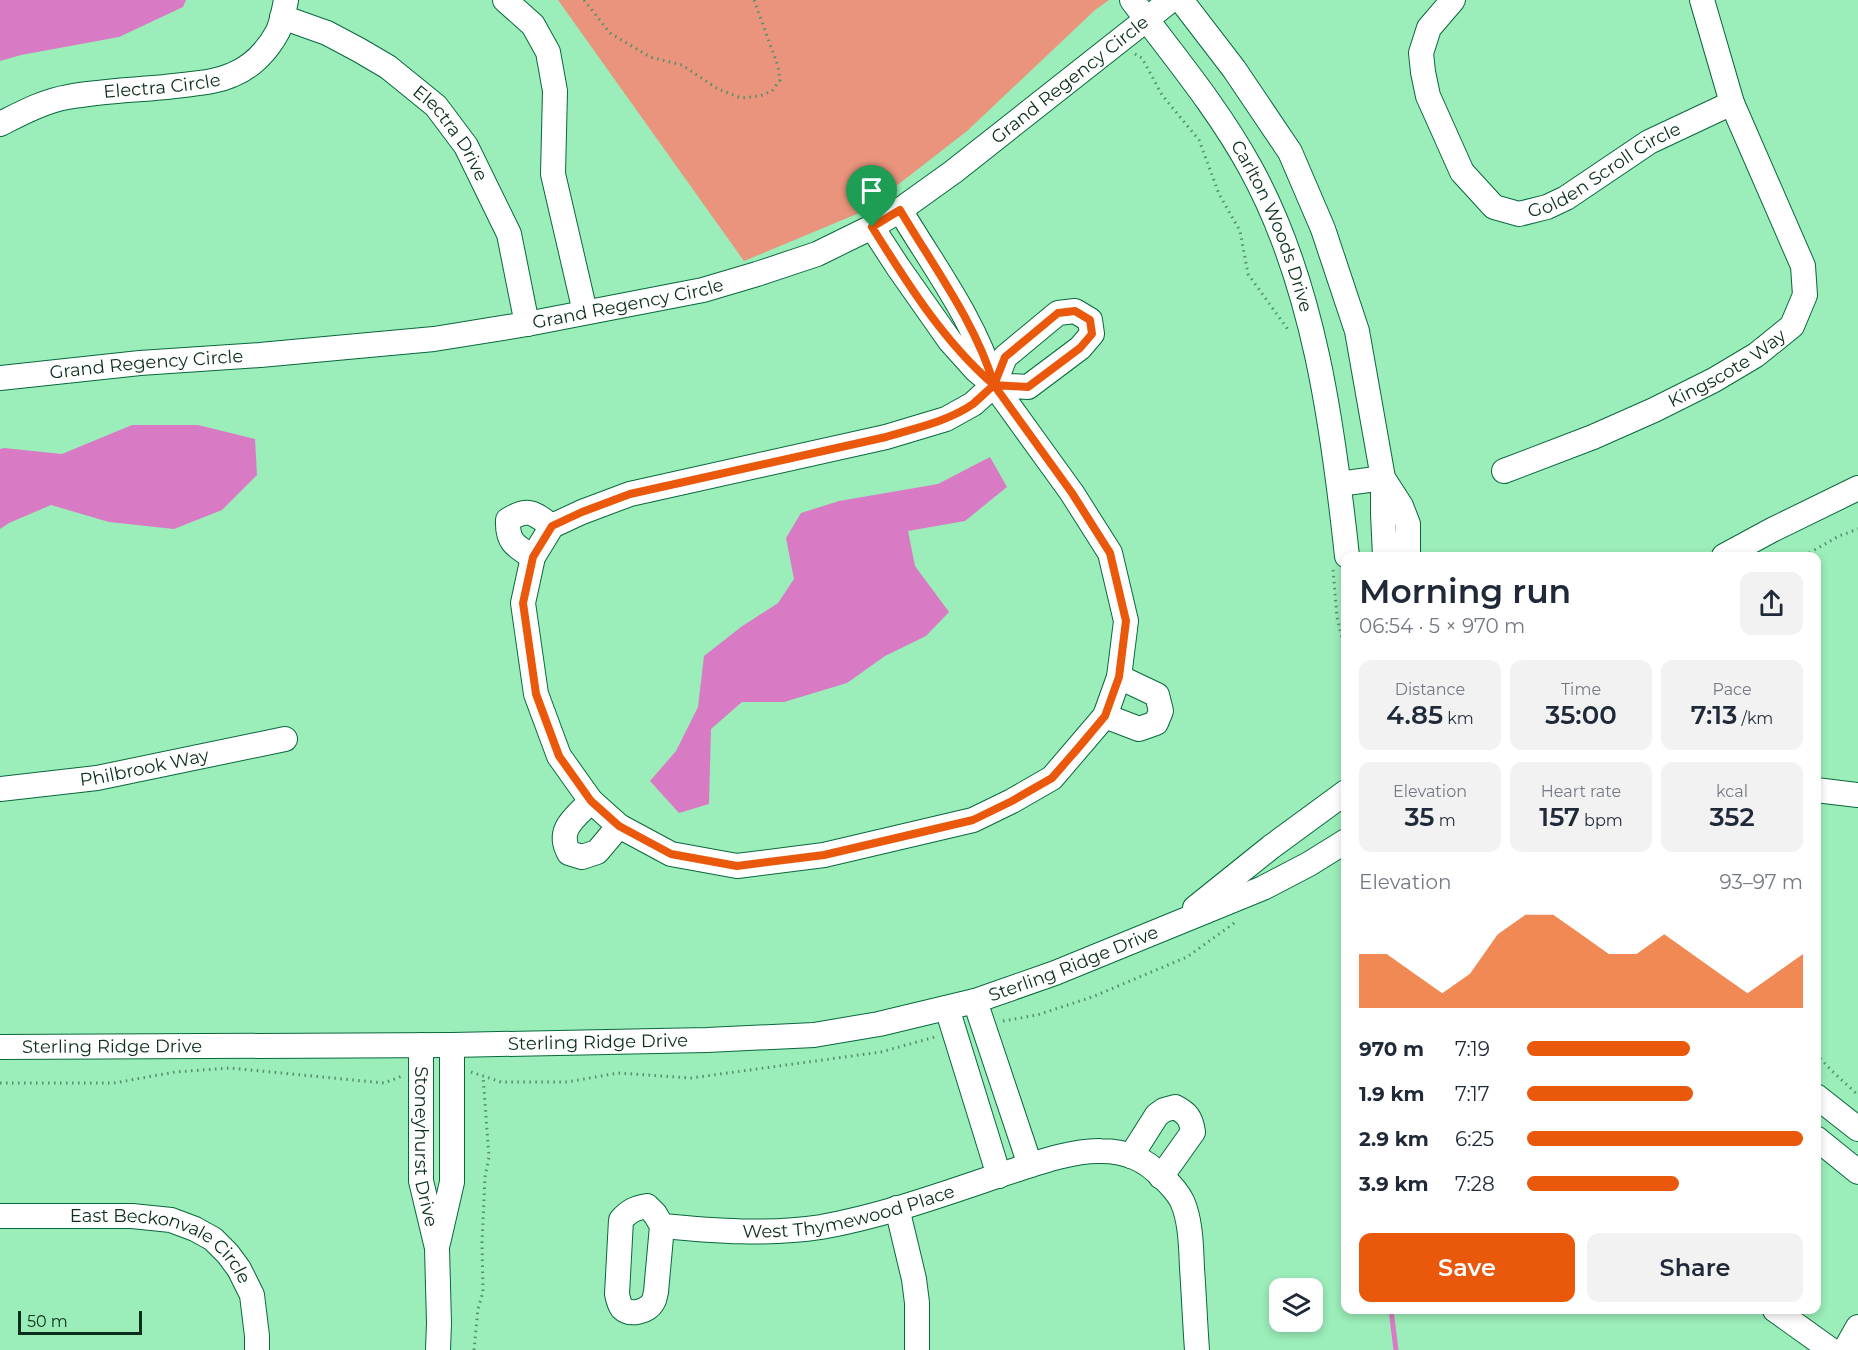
<!DOCTYPE html>
<html lang="en">
<head>
<meta charset="utf-8">
<style>
  body { margin:0; font-family:Montserrat,sans-serif; background:#f2f2f3; color:#1f2937; height:100vh; display:flex; flex-direction:column; font-size:22px; white-space:nowrap }
  * { box-sizing:border-box; margin:0 }
  p { font-size:20px; color:#747a83 }
  .icon { flex:none; width:33px; height:33px; fill:none; stroke:currentColor; stroke-width:2; stroke-linecap:round; stroke-linejoin:round }
  .map { position:relative; flex:1; overflow:hidden }
  .sheet { position:absolute; left:1341px; top:552px; width:480px; height:762px; display:flex; flex-direction:column; background:#fff; border-radius:12px; box-shadow:0 3px 9px #0003 }
  .sheet>* { flex:none }
  .fabs { position:absolute; left:1269px; top:1278px; display:grid; gap:12px }
  .fabs a { display:grid; place-items:center; width:54px; height:54px; border-radius:12px; background:#fff; box-shadow:0 3px 9px #0003; font-size:30px }
  .scale { position:absolute; left:18px; bottom:15px; width:124px; box-sizing:border-box; padding-left:6px; border:3px solid #0c2f1b; border-top:0; font-size:16px; line-height:21px; white-space:nowrap; color:#0c2f1b; -webkit-text-stroke:4px #9bedb9; paint-order:stroke }
  .pin { position:absolute; display:grid; place-items:center; width:51px; height:51px; color:#fff; margin:-62px -26px; border-radius:50% 50% 50% 0; rotate:-45deg; box-shadow:0 0 6px #0007 }
  .pin .icon { rotate:45deg }
  .round { display:grid; place-items:center; flex:none; width:63px; height:63px; border-radius:12px; background:#f2f2f3 }
  .overview { display:flex; align-items:center; justify-content:space-between; height:102px; padding:0 18px }
  h1 { font-size:33px; font-weight:600; line-height:45px }
  .stats { display:grid; grid-template-columns:repeat(3,1fr); gap:9px; height:102px; padding:6px 18px }
  .stats div { display:grid; align-content:center; border-radius:12px; background:#f2f2f3; text-align:center }
  .stats b { font-size:26px; font-weight:600 }
  .stats small { font-size:16px; font-weight:400 }
  .stats p { font-size:16px }
  .chart { height:168px; padding:12px 18px }
  .chart p { display:flex; justify-content:space-between }
  .chart svg { width:100%; height:108px; margin-top:6px; fill:#ea580c; opacity:.7 }
  .primary-button { display:flex; gap:12px; margin-top:auto; padding:12px 18px }
  .primary-button a { flex:1; height:69px; border-radius:12px; background:#ea580c; color:#fff; font-size:24px; font-weight:600; line-height:69px; text-align:center }
  .primary-button a+a { background:#f2f2f3; color:#1f2937 }
  ul { padding:0 18px; list-style:none; font-size:20px }
  li { display:grid; grid-template-columns:96px 72px 1fr; align-items:center; height:45px }
  li i { height:15px; border-radius:8px; background:#ea580c }
  .map>svg:first-child { display:block }
</style>
</head>
<body>
<div class="map">
<svg width="1858" height="1350" viewBox="0 0 1858 1350">
  <rect width="100%" height="100%" fill="#9bedb9"/>
  <polygon fill="#ea947d" points="558,0 1109,0 1095,10 967,131 864,211 744,261"/>
  <g fill="#d97bc4">
    <polygon points="0,0 186,0 183,7 119,37 21,55 0,61"/>
    <polygon points="132,425 198,425 255,439 257,475 222,510 174,529 109,522 51,505 9,523 0,529 0,449 4,448 62,454"/>
    <polygon points="990,457 1007,487 965,521 908,531 915,566 949,612 926,636 885,656 847,683 784,702 742,702 711,729 709,804 679,813 650,781 676,751 698,707 704,656 741,627 778,603 794,579 786,538 801,513 839,501 938,484"/>
  </g>
  <g fill="none" stroke-linecap="round" stroke-linejoin="round">
    <polyline stroke="#d97bc4" stroke-width="5" points="1391,1310 1396,1350"/>
    <defs>
      <g id="minor">
        <polyline points="505,0 533,25 548,52 555,91 553,174 585,312"/>
        <path id="s1" d="M 1132,0 C 1173,55 1217,107 1250,167 C 1314,283 1333,426 1347,556"/>
        <polyline points="1181,0 1234,69 1290,152 1323,229 1357,331 1383,478 1401,506 1408,524 1408,556"/>
        <path id="s2" d="M 1453,0 L 1429,28 L 1421,53 L 1423,72 L 1428,96 L 1462,172 L 1494,207 L 1519,214 L 1547,207 L 1566,198 L 1649,142 L 1732,103"/>
        <path id="s3" d="M 282,17 L 327,33 L 359,50 L 388,67 L 436,106 L 466,146 L 509,234 L 527,324"/>
        <path id="s4" d="M 0,124 C 22,113 44,101 68,97 C 106,90 145,90 183,85 C 200,83 216,82 232,75 C 252,67 268,50 278,31 C 282,22 284,10 286,0"/>
        <path d="M 900,210 C 932,264 976,322 993,383"/>
        <polyline points="872,227 898,267 950,341 976,370 994,385 1072,493 1110,553 1126,621 1119,677 1105,716 1052,778 1012,801 973,820 824,855 737,866 671,854 619,826 591,801 559,756 536,694 523,603 533,557 552,526 582,512 630,494 886,437 946,419 973,404 994,385 1005,357 1058,313 1075,311 1090,320 1092,334 1080,348 1028,387 994,385"/>
        <path id="s5" d="M 0,378 L 140,363 L 260,355 L 434,339 L 527,324 L 703,290 L 757,274 L 817,254 L 872,227 L 900,210 L 953,172 L 1171,0"/>
        <path id="s6" d="M 1504,471 L 1593,437 L 1654,410 L 1714,380 L 1756,355 L 1792,326 L 1805,295 L 1803,266 L 1732,103 L 1702,0"/>
        <polyline points="1339,484 1383,478 1383,514 1385,556"/>
        <polyline points="1724,556 1772,530 1858,488"/>
        <path d="M 533,557 C 515,546 507,542 508,520 C 529,507 533,513 552,526"/>
        <polyline points="1105,716 1139,729 1156,723 1161,711 1157,695 1119,677"/>
        <path id="s7" d="M 0,789 L 97,778 L 285,739"/>
        <polyline points="1816,790 1858,795"/>
        <path d="M 591,801 C 575,818 556,829 569,853 L 582,857 L 597,852 L 619,826"/>
        <polyline points="1195,908 1271,847 1346,792"/>
        <polyline points="975,1001 1030,1165"/>
        <polyline points="947,1008 999,1176"/>
        <path id="s8" d="M 421,1045 L 421,1181 L 437,1248 L 439,1323 L 438,1350"/>
        <path id="s9" d="M 0,1047 L 452,1045 L 707,1040 L 814,1035 L 879,1024 L 975,1001 L 1055,973 L 1263,888 L 1309,864 L 1346,841"/>
        <polyline points="1816,1096 1858,1129"/>
        <polyline points="1816,1138 1858,1172"/>
        <path d="M 1131,1156 L 1157,1115 L 1164,1110 L 1175,1107 C 1187,1113 1191,1118 1193,1132 L 1161,1177"/>
        <path d="M 647,1206 L 655,1214 L 662,1226 L 656,1292 C 655,1295 655,1299 653,1302 C 647,1312 630,1316 622,1308 C 619,1304 618,1299 617,1294 L 621,1220 C 629,1211 635,1208 647,1206 Z"/>
        <polyline points="897,1208 914,1279 917,1303 917,1350"/>
        <path id="s10" d="M 0,1216 L 132,1216 L 171,1220 L 195,1229 L 213,1239 L 228,1254 L 239,1269 L 252,1295 L 257,1336 L 257,1350"/>
        <path id="s11" d="M 662,1226 C 715,1231 768,1235 821,1227 C 882,1216 941,1195 1000,1175 C 1029,1166 1070,1150 1101,1151 C 1113,1151 1125,1153 1136,1158 C 1151,1164 1175,1187 1182,1201 C 1191,1221 1191,1247 1192,1268 C 1194,1296 1195,1323 1197,1350"/>
        <polyline points="438,1243 452,1182 452,1045"/>
        <polyline points="1775,1310 1831,1350"/>
        <polyline points="1845,1350 1858,1327"/>
      </g>
    </defs>
    <use href="#minor" stroke="#08683c" stroke-width="26"/>
    <g stroke="#548f6b" stroke-width="3" stroke-dasharray="1.5 4.5" stroke-linecap="butt">
      <polyline points="584,0 610,33 650,57 682,65 718,89 741,98 760,96 772,91 780,80 778,66 754,0"/>
      <polyline points="1135,54 1142,58 1162,95 1199,140 1219,194 1240,231 1248,274 1289,331"/>
      <polyline points="1804,556 1839,536 1858,529"/>
      <polyline points="1333,570 1337,617 1346,655"/>
      <polyline points="1003,1021 1037,1015 1092,997 1187,957 1237,921"/>
      <polyline points="1816,1054 1832,1071 1858,1095"/>
      <polyline points="471,1072 501,1082 567,1082 618,1073 691,1078 881,1052 935,1037"/>
      <polyline points="0,1083 114,1083 175,1072 230,1068 384,1083 402,1076"/>
      <polyline points="474,1350 478,1309 483,1292 482,1242 485,1177 489,1157 483,1076"/>
    </g>
    <use href="#minor" stroke="#fff" stroke-width="24"/>
  </g>
  <g fill="none" stroke-linecap="round" stroke-linejoin="round">
    <defs>
      <path id="route" d="M 872,227 C 907,283 944,342 994,385 C 987,391 980,398 973,404 C 947,422 915,428 886,437 L 630,494 L 582,512 L 552,526 L 533,557 L 523,603 L 536,694 L 559,756 L 591,801 L 619,826 L 671,854 L 737,866 L 824,855 L 973,820 L 1012,801 L 1052,778 L 1079,747 L 1105,716 L 1119,677 L 1126,621 L 1110,553 L 1072,493 L 994,385 L 1028,387 L 1080,348 L 1092,334 L 1090,320 L 1075,311 L 1058,313 L 1005,357 L 994,385 C 976,323 933,266 900,210 L 872,227"/>
    </defs>
    <use href="#route" stroke="#fff" stroke-width="12"/>
    <use href="#route" stroke="#ea580c" stroke-width="8"/>
  </g>
  <g text-anchor="middle" dominant-baseline="central" stroke-width="6" stroke-linejoin="round" paint-order="stroke">
    <g font-size="18" fill="#0c2f1b" stroke="#9bedb9">
      <text stroke="none"><textPath href="#s5" startOffset="1137">Grand Regency Circle</textPath></text>
      <text stroke="none"><textPath href="#s4" startOffset="168">Electra Circle</textPath></text>
      <text stroke="none"><textPath href="#s3" startOffset="210">Electra Drive</textPath></text>
      <text stroke="none"><textPath href="#s2" startOffset="360">Golden Scroll Circle</textPath></text>
      <text stroke="none"><textPath href="#s1" startOffset="268">Carlton Woods Drive</textPath></text>
      <text stroke="none"><textPath href="#s5" startOffset="633">Grand Regency Circle</textPath></text>
      <text stroke="none"><textPath href="#s5" startOffset="147">Grand Regency Circle</textPath></text>
      <text stroke="none"><textPath href="#s6" startOffset="246">Kingscote Way</textPath></text>
      <text stroke="none"><textPath href="#s7" startOffset="146">Philbrook Way</textPath></text>
      <text stroke="none"><textPath href="#s9" startOffset="1084">Sterling Ridge Drive</textPath></text>
      <text stroke="none"><textPath href="#s9" startOffset="598">Sterling Ridge Drive</textPath></text>
      <text stroke="none"><textPath href="#s9" startOffset="112">Sterling Ridge Drive</textPath></text>
      <text stroke="none"><textPath href="#s8" startOffset="102">Stoneyhurst Drive</textPath></text>
      <text stroke="none"><textPath href="#s11" startOffset="189">West Thymewood Place</textPath></text>
      <text stroke="none"><textPath href="#s10" startOffset="171">East Beckonvale Circle</textPath></text>
    </g>
  </g>
</svg>
<div class="fabs">
<a><svg class="icon" aria-label="layers" viewBox="0 0 24 24"><path d="M12 4l9 5-9 5-9-5zM3 14l9 5 9-5"/></svg></a>
</div>
<div class="scale">50 m</div>
<div class="pin" style="left:872px;top:227px;background:#1e9e55"><svg class="icon" aria-label="arrive" viewBox="0 0 24 24"><path d="M6 21V4h12l-3 4 3 4H6"/></svg></div>
<section class="sheet">
<div class="overview"><div><h1>Morning run</h1><p>06:54 · 5 × 970 m</p></div><a class="round"><svg class="icon" aria-label="share" viewBox="0 0 24 24"><path d="M12 15V3M7 8l5-5 5 5M5 13v7h14v-7"/></svg></a></div>
<div class="stats">
<div><p>Distance</p><b>4.85<small> km</small></b></div>
<div><p>Time</p><b>35:00</b></div>
<div><p>Pace</p><b>7:13<small> /km</small></b></div>
</div>
<div class="stats">
<div><p>Elevation</p><b>35<small> m</small></b></div>
<div><p>Heart rate</p><b>157<small> bpm</small></b></div>
<div><p>kcal</p><b>352</b></div>
</div>
<div class="chart"><p><span>Elevation</span>93–97 m</p>
<svg viewBox="0 0 160 44" preserveAspectRatio="none"><path d="M0 44V22L10 22L20 30L30 38L40 30L50 14L60 6L70 6L80 14L90 22L100 22L110 14L120 22L130 30L140 38L150 30L160 22V44z"/></svg>
</div>
<ul>
<li><b>970 m</b>7:19<i style="width:59%"></i></li>
<li><b>1.9 km</b>7:17<i style="width:60%"></i></li>
<li><b>2.9 km</b>6:25<i style="width:100%"></i></li>
<li><b>3.9 km</b>7:28<i style="width:55%"></i></li>
</ul>
<div class="primary-button"><a>Save</a><a>Share</a></div>
</section>
</div>
</body>
</html>
